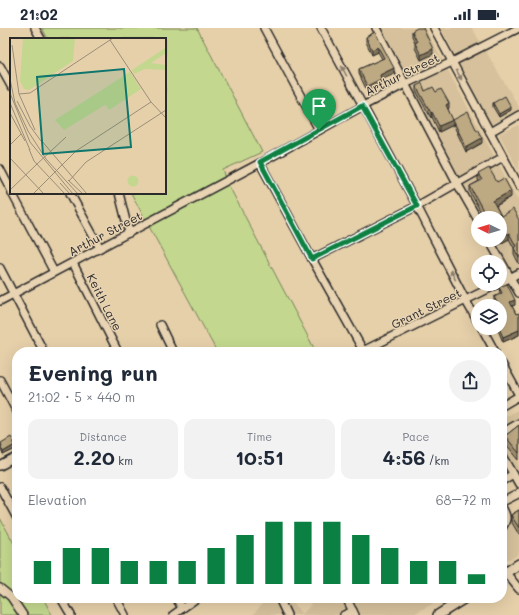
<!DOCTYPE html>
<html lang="en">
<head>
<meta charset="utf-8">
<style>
  body { margin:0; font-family:Mali,sans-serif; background:#f2f2f3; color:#1f2937; height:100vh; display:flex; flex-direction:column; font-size:15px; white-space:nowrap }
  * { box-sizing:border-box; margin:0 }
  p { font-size:13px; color:#747a83 }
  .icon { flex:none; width:22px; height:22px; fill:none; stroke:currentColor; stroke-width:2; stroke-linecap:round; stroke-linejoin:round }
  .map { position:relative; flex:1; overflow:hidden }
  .drawer { position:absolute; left:12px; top:319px; width:495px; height:256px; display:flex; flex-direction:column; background:#fff; border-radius:16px; box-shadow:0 4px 16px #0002 }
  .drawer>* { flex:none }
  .needle { width:26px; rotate:275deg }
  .tools { position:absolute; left:471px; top:183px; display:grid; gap:8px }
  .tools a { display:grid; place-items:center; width:36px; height:36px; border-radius:50%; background:#fff; box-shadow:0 4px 16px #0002; font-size:20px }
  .pin { position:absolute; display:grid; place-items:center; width:34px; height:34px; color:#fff; margin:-41px -17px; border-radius:50% 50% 50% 0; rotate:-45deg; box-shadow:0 0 4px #0007 }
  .pin .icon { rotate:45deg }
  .round { display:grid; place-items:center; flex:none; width:42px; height:42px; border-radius:21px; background:#f2f2f3 }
  .summary { display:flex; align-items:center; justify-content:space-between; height:68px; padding:0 16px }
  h1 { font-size:22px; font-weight:800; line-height:30px }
  .metrics { display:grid; grid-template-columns:repeat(3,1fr); gap:6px; height:68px; padding:4px 16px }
  .metrics div { display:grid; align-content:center; border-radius:10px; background:#f2f2f3; text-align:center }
  .metrics b { font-size:20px; font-weight:800 }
  .metrics small { font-size:11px; font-weight:400 }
  .metrics p { font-size:11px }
  .chart { height:112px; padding:8px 16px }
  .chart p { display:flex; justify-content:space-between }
  .chart svg { width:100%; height:72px; margin-top:4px; stroke:#0b8043; stroke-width:6 }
  .status { display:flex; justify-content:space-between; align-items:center; height:28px; padding:0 20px; background:#fff; direction:ltr }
  .status svg { height:11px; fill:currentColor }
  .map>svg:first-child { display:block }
</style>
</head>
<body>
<div class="status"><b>21:02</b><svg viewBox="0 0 49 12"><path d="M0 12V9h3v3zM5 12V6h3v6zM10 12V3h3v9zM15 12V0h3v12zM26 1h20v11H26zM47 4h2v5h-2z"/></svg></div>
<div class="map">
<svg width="519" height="587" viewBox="0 0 519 587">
  <rect width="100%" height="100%" fill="#e6d0aa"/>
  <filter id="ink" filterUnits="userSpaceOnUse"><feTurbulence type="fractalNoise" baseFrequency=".025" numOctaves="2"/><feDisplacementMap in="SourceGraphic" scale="8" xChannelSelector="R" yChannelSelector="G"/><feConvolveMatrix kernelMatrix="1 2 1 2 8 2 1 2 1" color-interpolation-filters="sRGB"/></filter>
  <g filter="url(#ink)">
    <g fill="#d6c19c">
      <polygon points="380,0 425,0 519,174 519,256 495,212 500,212 500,190 482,190"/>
      <polygon points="441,0 472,0 519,79 519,81 491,97"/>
      <polygon points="519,97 519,143 499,106"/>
      <polygon points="519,381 519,469 502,437 502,390"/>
      <polygon points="519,480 519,525 513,530 507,531 502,529 502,492"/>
      <polygon points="267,570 289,570 302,586 311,577 307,570 443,570 412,587 253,587"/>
    </g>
    <g fill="#c3d88e" stroke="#77825c">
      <polygon points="42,0 197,0 262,124 223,142 229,158 316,324 217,324 131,165 165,165 165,11 48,11"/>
      <polygon points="0,490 17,521 17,570 43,570 52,587 0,587"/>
    </g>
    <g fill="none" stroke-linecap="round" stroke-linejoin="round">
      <defs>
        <g id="minor">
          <polyline points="35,0 41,11"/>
          <polyline points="264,0 319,102"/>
          <polyline points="321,0 417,178 466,273 478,294"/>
          <polyline points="376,0 457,155 478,192"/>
          <polyline points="434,0 519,158"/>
          <polyline points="0,38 11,58"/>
          <polyline points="490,104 519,87"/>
          <polyline points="260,135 312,231 364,324"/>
          <polyline points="0,141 11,162"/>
          <polyline points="12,165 54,244"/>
          <polyline points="70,165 100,220"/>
          <polyline points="119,165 129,205"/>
          <polyline points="489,212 519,265"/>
          <polyline points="312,231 417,178 503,129"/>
          <polyline points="73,235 118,324"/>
          <polyline points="0,240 44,324"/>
          <polyline points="500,255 519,245"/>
          <polyline points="0,273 260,135 363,78 405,56 452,34 519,0"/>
          <polyline points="160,297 173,324"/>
          <polyline points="482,300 495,324"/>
          <polyline points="363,323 498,256"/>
          <polyline points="502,336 519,367"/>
          <polyline points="0,352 17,384"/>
          <polyline points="502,378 519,368"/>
          <polyline points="502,405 519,395"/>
          <polyline points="502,426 519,456"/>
          <polyline points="0,438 17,429"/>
          <polyline points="502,453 513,446"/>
          <polyline points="0,459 17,490"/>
          <polyline points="502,474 518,466 519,464"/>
          <path d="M 502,479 C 507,488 508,491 502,500"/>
          <polyline points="502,540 519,561"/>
          <polyline points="0,560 11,569 23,587"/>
          <polyline points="61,570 71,587"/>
          <polyline points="116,570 125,587"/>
          <polyline points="176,570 182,580"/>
          <polyline points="279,570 287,587"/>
          <polyline points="346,570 355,587"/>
          <polyline points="173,587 197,570"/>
          <polyline points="344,587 353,583"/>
        </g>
        <g id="major">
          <polyline points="502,547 519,536"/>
          <polyline points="438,587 465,570"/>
        </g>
      </defs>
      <use href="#minor" stroke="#2b2b2b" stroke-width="10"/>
      <use href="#major" stroke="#2b2b2b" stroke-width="12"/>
      <use href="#minor" stroke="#e8d3b2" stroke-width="7"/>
      <use href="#major" stroke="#e8d3b2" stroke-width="9"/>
    </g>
    <g fill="#a39170" stroke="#2b2b2b">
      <polygon points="412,3 433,26 421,32 415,20 415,15 412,8"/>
      <polygon points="375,4 394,46 381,52 381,56 367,63 359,46 359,41 382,31 378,24 372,27 366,14 366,9"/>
      <polygon points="416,58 425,63 436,64 449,80 448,81 453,97 439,104 432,89 431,90 416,63"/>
      <polygon points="493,75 511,82 499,89 493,79"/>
      <polygon points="453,92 482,115 466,124 453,96"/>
      <polygon points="478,146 497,154 511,169 496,178 501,188 519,192 519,236 514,226 514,220 509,211 498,217 495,212 500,212 500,190 484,190 470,164 470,158 479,153 478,152"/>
      <polygon points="499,259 515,277 512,278 516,286 519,286 519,307 503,314 497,300 500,300 504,292 500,285 500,278 497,278 494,274 494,269 500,266"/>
      <polygon points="519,397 519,432 505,415 505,408"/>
      <polygon points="1,415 15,421 3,427 1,422"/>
      <polygon points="519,482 519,507 511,493 511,487"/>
    </g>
    <g fill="#84765b" stroke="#2b2b2b">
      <polygon points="378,19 378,24 372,27 372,22"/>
      <polygon points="433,21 433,26 421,32 421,27"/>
      <polygon points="394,40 394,46 381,52 381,56 367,63 367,58 380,47"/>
      <polygon points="449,75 449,80 446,82 446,77"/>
      <polygon points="511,79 511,82 499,89 499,86"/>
      <polygon points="432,84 432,89 431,90 431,85"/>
      <polygon points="453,92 453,97 439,104 439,98"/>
      <polygon points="482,110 482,115 466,124 466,119"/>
      <polygon points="511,163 511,169 493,179 493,173"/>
      <polygon points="509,205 509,211 498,217 498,212 500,212 500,210"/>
      <polygon points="515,272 515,277 510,279 510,274"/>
      <polygon points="519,302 519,307 503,314 503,309"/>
      <polygon points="15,417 15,421 3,427 3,424"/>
    </g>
    <g fill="#bda982" stroke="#2b2b2b">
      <polygon points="417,0 423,0 433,21 421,27 415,15 417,14 412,3"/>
      <polygon points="375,4 394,40 380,47 381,51 367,58 359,41 384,30 378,19 372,22 366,9"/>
      <polygon points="422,55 425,63 433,59 436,64 441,61 449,75 446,77 453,92 439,98 432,84 431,85 416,58"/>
      <polygon points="505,68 511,79 499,86 493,75"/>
      <polygon points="468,84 476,101 477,101 482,110 466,119 453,92"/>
      <polygon points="489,140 497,154 504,150 511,163 493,173 501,188 513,181 519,192 519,230 514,220 516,218 509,205 500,210 500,190 487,190 470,158 482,152 478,146"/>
      <polygon points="507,256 515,272 510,274 516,286 519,285 519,302 503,309 499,300 500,300 500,294 506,291 500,279 500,278 499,278 494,269 502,265 499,259"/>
      <polygon points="519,397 519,425 505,408"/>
      <polygon points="11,409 15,417 3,424 1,419 2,418 1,415"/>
      <polygon points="519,482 519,500 511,487"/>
    </g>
    <defs><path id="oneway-solid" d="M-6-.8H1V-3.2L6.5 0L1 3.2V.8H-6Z"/></defs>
    <g fill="#8a7f6e">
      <use href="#oneway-solid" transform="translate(344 43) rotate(-118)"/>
      <use href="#oneway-solid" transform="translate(459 47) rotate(62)"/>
      <use href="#oneway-solid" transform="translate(453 247) rotate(-117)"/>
    </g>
  </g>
  <g fill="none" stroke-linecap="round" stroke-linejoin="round" filter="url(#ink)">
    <defs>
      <polygon id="route" points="362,78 417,178 312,231 260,134"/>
    </defs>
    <use href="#route" stroke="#fff" stroke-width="8"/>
    <use href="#route" stroke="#0b8043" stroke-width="5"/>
  </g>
  <g text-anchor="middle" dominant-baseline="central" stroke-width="3" stroke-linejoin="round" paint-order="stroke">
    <g font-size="12" fill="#2b2b2b" stroke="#e8d3b2">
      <text transform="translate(402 46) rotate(-26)">Arthur Street</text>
      <text transform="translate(105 205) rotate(-28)">Arthur Street</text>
      <text transform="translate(105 274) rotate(63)">Keith Lane</text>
      <text transform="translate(426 280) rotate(-26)">Grant Street</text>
    </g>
  </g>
  <g transform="translate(10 10)">
    <rect width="156" height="156" fill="#e6d0aa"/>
    <path d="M 13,0 L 65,0 L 63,23 L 19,52 L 14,51 L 10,43 ZM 156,4 L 156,15 L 141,25 L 156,27 L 156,32 L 135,31 L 124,36 L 122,32 L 155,10 ZM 120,34 L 131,51 L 99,72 L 96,67 L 93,68 L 54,92 L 45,82 ZM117.5 143a5.5 5.5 0 1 1 11 0a5.5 5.5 0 1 1-11 0Z" fill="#c3d88e"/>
    <path fill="none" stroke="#9b8e77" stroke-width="1" d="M 100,2 L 141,64 L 156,80M 2,7 L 9,56 L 25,92M 0,41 L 5,65 L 18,93 L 36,121 L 68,156M 0,55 L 20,104 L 63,156M 9,56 L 20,55 L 103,0M 7,63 L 20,88 L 31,103M 0,65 L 20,112M 0,75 L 15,103M 31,102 L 77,156M 0,107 L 11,96M 19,111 L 24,123 L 55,156M 66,113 L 141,64M 0,120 L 34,156M 27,126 L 56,99M 58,142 L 73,156M 59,143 L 76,124 L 156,72M 50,145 L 60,156M 0,152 L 27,126M 23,156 L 66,113"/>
    <path fill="#0f766e" fill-opacity="0.15" stroke="#0f766e" stroke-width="2" d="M 114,31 L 121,109 L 33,116 L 27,39 Z"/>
    <rect width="156" height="156" fill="none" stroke="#2b2b2b" stroke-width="2"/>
  </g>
</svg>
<div class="tools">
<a><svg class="needle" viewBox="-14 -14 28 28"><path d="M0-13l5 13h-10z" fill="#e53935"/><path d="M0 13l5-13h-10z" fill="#747a83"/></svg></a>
<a><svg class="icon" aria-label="locate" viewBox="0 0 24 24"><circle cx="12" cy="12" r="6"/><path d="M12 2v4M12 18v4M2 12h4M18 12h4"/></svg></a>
<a><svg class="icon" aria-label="layers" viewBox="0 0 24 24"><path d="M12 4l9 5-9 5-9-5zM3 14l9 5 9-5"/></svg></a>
</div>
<div class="pin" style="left:319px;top:102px;background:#1e9e55"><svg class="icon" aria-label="arrive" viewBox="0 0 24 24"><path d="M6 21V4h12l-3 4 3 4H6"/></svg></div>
<section class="drawer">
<div class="summary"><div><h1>Evening run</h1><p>21:02 · 5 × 440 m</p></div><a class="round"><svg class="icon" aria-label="share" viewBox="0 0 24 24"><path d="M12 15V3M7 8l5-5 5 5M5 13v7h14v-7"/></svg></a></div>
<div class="metrics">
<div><p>Distance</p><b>2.20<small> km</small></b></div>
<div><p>Time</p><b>10:51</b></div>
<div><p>Pace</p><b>4:56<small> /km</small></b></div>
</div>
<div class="chart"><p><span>Elevation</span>68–72 m</p>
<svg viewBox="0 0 160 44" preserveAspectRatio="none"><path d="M5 44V30M15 44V22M25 44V22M35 44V30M45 44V30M55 44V30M65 44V22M75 44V14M85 44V6M95 44V6M105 44V6M115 44V14M125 44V22M135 44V30M145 44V30M155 44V38"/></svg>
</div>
</section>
</div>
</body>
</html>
